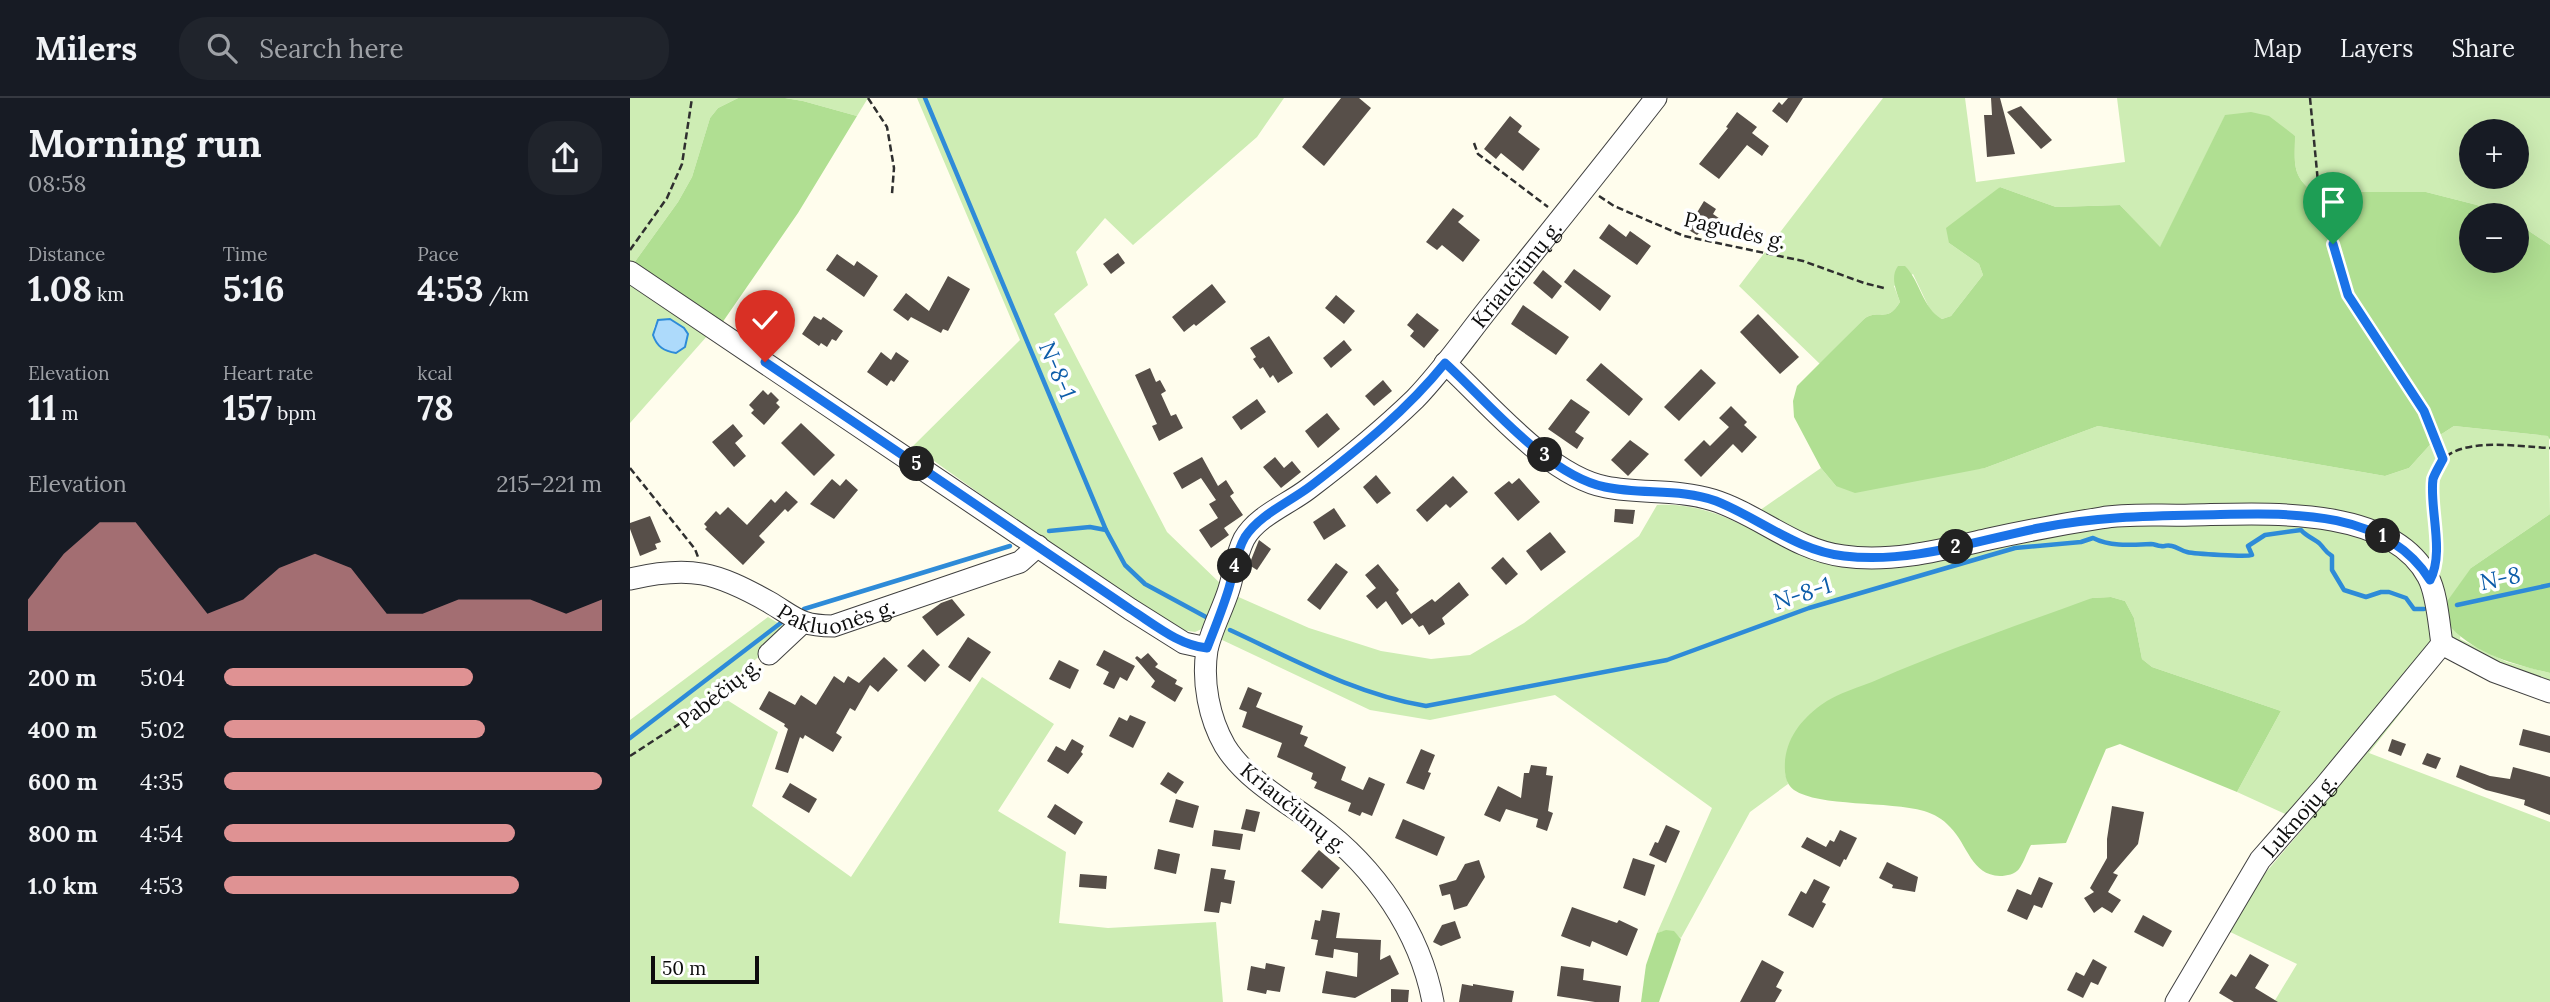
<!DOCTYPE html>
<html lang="en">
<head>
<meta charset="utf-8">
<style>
  body { margin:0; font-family:Lora,serif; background:#20242c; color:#f1f3f6; height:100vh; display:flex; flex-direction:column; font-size:26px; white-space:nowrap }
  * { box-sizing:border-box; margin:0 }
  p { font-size:23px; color:#9ea1a6 }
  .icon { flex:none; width:38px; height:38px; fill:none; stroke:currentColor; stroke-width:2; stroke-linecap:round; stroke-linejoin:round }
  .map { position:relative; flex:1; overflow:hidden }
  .side { display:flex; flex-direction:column; background:#171b24; width:630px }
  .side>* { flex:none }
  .tools { position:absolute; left:1829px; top:21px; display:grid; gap:14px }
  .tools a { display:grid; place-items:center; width:70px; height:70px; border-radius:50%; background:#171b24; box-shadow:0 7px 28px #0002; font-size:35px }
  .scale { position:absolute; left:21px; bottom:18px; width:108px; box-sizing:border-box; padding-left:7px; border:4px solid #0d0d0d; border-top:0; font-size:19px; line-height:24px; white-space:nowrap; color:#0d0d0d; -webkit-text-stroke:5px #fff; paint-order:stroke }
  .pin { position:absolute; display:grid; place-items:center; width:60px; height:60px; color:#fff; margin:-72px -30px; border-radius:50% 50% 50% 0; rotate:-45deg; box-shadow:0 0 7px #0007 }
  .pin .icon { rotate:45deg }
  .km { position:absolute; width:35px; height:35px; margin:-18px; border-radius:50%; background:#222; color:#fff; font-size:19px; line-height:35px; text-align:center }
  .round { display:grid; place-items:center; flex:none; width:74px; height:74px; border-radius:28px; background:#20242c }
  .head { display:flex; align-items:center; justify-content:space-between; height:119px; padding:0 28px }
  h1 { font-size:38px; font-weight:700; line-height:52px }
  .metrics { display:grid; grid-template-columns:repeat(3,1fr); gap:10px; height:119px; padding:7px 28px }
  .metrics div { display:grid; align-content:center }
  .metrics b { font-size:35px; font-weight:700 }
  .metrics small { font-size:19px; font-weight:400 }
  .metrics p { font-size:19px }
  .chart { height:196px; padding:14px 28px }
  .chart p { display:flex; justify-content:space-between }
  .chart svg { width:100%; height:126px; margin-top:7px; fill:#df9293; opacity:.7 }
  ul { padding:0 28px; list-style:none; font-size:23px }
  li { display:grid; grid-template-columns:112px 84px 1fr; align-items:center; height:52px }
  li i { height:18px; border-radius:9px; background:#df9293 }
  header { display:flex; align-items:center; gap:42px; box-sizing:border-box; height:98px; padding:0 35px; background:#171b24; border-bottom:2px solid #363941 }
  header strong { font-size:33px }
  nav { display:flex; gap:38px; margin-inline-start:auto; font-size:24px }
  .search { width:490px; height:63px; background:#20242c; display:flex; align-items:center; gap:18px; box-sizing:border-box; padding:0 24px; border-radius:28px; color:#9ea1a6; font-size:26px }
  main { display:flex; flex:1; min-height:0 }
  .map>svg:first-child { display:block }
</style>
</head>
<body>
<header>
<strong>Milers</strong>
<div class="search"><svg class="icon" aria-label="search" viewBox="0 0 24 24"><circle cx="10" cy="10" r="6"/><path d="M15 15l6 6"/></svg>Search here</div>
<nav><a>Map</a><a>Layers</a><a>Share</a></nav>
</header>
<main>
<section class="side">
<div class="head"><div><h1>Morning run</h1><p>08:58</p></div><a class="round"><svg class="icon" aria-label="share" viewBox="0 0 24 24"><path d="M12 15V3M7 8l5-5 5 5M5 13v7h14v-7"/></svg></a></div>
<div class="metrics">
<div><p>Distance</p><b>1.08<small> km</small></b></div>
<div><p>Time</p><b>5:16</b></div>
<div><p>Pace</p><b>4:53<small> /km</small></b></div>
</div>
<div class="metrics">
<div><p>Elevation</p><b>11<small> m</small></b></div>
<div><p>Heart rate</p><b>157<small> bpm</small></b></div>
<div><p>kcal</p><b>78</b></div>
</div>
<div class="chart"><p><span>Elevation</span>215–221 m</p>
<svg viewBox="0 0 160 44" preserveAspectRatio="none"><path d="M0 44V33L10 17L20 6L30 6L40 22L50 38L60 33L70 22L80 17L90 22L100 38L110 38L120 33L130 33L140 33L150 38L160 33V44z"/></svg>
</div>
<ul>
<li><b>200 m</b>5:04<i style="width:66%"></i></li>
<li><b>400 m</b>5:02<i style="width:69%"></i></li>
<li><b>600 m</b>4:35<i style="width:100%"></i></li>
<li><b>800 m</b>4:54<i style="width:77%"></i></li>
<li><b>1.0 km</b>4:53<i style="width:78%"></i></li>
</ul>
</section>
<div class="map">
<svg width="1920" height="904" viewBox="0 0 1920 904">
  <rect width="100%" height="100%" fill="#fffded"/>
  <g fill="#ceedb4" fill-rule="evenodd">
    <polygon points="0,0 108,0 88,10 80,20 62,79 48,104 4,165 0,163"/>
    <polygon points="155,0 238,0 227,18 173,3"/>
    <polygon points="287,0 654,0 627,39 503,147 475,120 446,154 458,187 424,216 537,434 593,488 574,530 565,534 545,531 419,445 283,348 390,242"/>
    <path d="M 1253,0 L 1335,0 L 1346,84 L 1495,64 L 1487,0 L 1920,0 L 1920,147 L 1887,125 L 1886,117 L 1871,117 L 1847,107 L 1796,94 L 1683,94 C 1661,77 1665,64 1665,38 L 1595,18 L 1530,150 L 1490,107 L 1426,109 L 1370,89 L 1319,145 L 1349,166 L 1353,177 L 1321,218 L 1312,221 L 1302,216 L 1283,176 L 1264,188 L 1270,204 C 1257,226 1249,210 1234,221 L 1190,266 L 1109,188 ZM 1841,33 L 1886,33 L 1886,79 L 1841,79 Z"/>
    <path d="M 0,184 L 78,237 L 0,325 ZM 40,221 L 54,230 L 23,237 L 24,229 L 28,222 Z"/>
    <path d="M 1468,328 L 1755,378 L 1779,370 L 1807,339 L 1824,328 L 1919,338 L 1920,416 L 1841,470 L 1830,541 L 1877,564 L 1920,575 L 1920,596 L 1814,560 L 1739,655 L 1920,724 L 1920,904 L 1644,904 L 1667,866 L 1594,831 L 1615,799 L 1677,726 L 1607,694 L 1651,613 L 1522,569 L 1512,561 L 1504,520 L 1495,503 L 1481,499 L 1462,500 L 1155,675 L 1158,686 L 1120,714 L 1051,840 C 1043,833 1038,831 1027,835 L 1082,710 L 925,597 L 800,622 L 740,612 L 588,540 L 604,497 L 679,530 L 751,553 L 801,561 L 840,557 L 894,525 L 1009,438 L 1027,407 C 1056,405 1084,413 1110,426 L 1191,370 L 1206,388 L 1355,370 Z"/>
    <polygon points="138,519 160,532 86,595 148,634 122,708 221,779 352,579 424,626 368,713 436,754 429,825 478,830 586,824 593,904 0,904 0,622"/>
  </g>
  <g fill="#b0df92">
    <polygon points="108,0 155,0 173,3 227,18 168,115 92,225 4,165 48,104 62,79 80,20 88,10"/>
    <path d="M 1621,14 L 1639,18 L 1665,38 C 1665,64 1661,77 1683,94 L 1796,94 L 1847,107 L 1871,117 L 1841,117 L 1841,163 L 1886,163 L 1887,125 L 1920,147 L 1920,342 L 1918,338 L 1824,328 L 1807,339 L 1779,370 L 1755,378 L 1468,328 L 1355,370 L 1225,395 L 1206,388 L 1191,370 L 1164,319 L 1163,303 L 1167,288 L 1234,221 C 1249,210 1257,226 1270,204 C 1266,192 1260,179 1268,168 L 1275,168 C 1291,184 1292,210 1312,221 L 1321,218 L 1353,177 L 1349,166 L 1319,145 L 1316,130 L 1370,89 L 1426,109 L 1490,107 L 1530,149 L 1595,17 Z"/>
    <path d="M 1920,416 L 1920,575 C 1882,566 1842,555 1817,525 L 1818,502 L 1841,470 Z"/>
    <path d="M 1481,499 L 1495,503 L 1504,520 L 1512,561 L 1522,569 L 1651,613 L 1607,694 L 1490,646 L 1476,651 L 1436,745 L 1401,747 C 1397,754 1394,764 1389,771 C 1385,776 1377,778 1370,778 C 1341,777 1338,747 1320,729 C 1313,721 1304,716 1294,713 C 1259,703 1189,709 1164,692 C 1158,688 1155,680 1155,673 C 1153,645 1169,623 1191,607 C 1207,595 1231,589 1249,581 C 1319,551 1391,526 1462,500 Z"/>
    <polygon points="1036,832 1044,833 1051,841 1029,904 1011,904 1016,867 1027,835"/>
  </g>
  <path fill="#addafb" stroke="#2e8bd8" stroke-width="2" d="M 40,221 L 54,230 L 58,236 L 55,249 L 46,255 C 34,253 27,249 23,237 L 28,222 Z"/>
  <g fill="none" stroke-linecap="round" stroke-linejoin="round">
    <g stroke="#2e8bd8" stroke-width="4.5">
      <polyline points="295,0 476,432 495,467 515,486 576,519"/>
      <polyline points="419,433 460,429 476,432"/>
      <polyline points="1827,507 1920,487"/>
      <polyline points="174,511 380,448"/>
      <path d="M 600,532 C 665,562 725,596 796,608 L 1037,562 L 1179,510 L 1385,450 L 1451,444 L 1463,440 C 1481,449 1501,447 1521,446 C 1525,446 1527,448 1531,448 C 1537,449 1536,446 1542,448 C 1547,449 1552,453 1557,454 C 1565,456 1617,459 1622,457 L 1618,448 L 1635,437 L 1671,432 C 1677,439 1685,441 1690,446 C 1695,451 1695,454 1702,458 L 1702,472 L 1714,492 L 1736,499 L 1751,494 L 1759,494 L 1776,500 L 1784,511 L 1794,511"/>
      <polyline points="0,640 152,524"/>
    </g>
  </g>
  <g fill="#574f49">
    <polygon points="711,0 729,0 741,10 694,68 672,49"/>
    <polygon points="1158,0 1173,0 1157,25 1142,13 1149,4 1152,7"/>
    <polygon points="1361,0 1370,0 1385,56 1357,59 1354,17 1362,17"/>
    <polygon points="1391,8 1422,42 1411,51 1377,14"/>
    <polygon points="1107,14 1127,29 1122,35 1139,48 1132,58 1117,47 1089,81 1069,66 1098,30 1096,29"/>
    <polygon points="880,18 892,28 888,34 910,51 893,73 871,55 866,61 854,51"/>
    <polygon points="1074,103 1086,111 1083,116 1096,125 1086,139 1074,130 1067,137 1057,131"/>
    <polygon points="823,110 834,118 828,124 850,142 833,164 812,147 807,152 796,144"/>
    <polygon points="979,126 996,139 1000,133 1021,148 1007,167 969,140"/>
    <polygon points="488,155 495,165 481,176 473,166"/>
    <polygon points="207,156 224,168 227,163 248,178 234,199 196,172"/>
    <polygon points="944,171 981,198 970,213 934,184"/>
    <polygon points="913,172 932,188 922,201 903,185"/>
    <polygon points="318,178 340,191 318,233 313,231 311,235 281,219 278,223 263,212 276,195 299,213"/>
    <polygon points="582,186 596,204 566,228 564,226 554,234 542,219"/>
    <polygon points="706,197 725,213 714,226 695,210"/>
    <polygon points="893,207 939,239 926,257 881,226"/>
    <polygon points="787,215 809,232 794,250 780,238 784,233 777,227"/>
    <polygon points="1128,216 1169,259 1150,276 1110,234"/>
    <polygon points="184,218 191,222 193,219 213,233 206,243 202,241 197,249 191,245 189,248 172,236"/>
    <polygon points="639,238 663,275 648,285 643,277 640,280 633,269 630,271 623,261 626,259 620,250"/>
    <polygon points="714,242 722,252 701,270 693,260"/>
    <polygon points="251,254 261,262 266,254 279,263 264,284 261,282 257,288 237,274"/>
    <polygon points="971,265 1013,301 999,318 956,282"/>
    <polygon points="520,270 526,284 530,282 536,293 531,296 541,318 546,316 553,330 529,343 522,328 527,326 505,277"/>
    <polygon points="1071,271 1086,285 1049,323 1034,309"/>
    <polygon points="753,282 762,293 744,308 735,298"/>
    <polygon points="133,292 138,297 141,294 149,302 146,305 150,309 134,327 121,315 124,312 119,307"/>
    <polygon points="627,301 636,314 611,332 602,319"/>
    <polygon points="941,301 960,314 945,334 954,340 947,351 918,331"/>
    <polygon points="1101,308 1117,324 1114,327 1127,339 1112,355 1103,346 1071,379 1054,362 1074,342 1080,348 1099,329 1089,320"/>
    <polygon points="697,315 710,331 688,350 675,333"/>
    <polygon points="171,325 205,357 184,378 151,345"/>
    <polygon points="103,326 113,338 105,345 116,358 104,369 82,344"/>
    <polygon points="1000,342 1019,356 998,378 981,362"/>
    <polygon points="572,359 588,388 596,382 604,395 600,398 613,417 594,430 599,437 581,450 569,432 588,420 579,406 586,402 571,380 552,391 543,375"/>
    <polygon points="645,359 654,370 662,363 671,374 651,390 633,369"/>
    <polygon points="746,377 761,395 747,406 733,389"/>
    <polygon points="823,378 838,394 820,410 816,406 797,424 786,412"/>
    <polygon points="889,380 910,404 888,423 864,395 879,383 882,386"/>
    <polygon points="202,381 210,388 216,381 228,392 204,421 180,406"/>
    <polygon points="156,393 168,404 158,414 155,411 129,438 135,444 113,467 75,431 77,429 74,426 86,413 90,417 98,409 117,427 141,401 145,405"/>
    <polygon points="704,410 716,428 694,442 683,424"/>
    <polygon points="985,411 1005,412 1003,426 984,424"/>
    <polygon points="20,418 31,444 25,446 27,451 10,458 0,431 0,425"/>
    <polygon points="920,434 936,454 911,473 896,453"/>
    <polygon points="629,442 641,451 627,472 619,467"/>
    <polygon points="873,459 888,476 876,487 861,470"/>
    <polygon points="706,465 718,474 690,512 677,502"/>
    <polygon points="748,466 769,492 766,495 781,516 802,501 805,504 829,484 839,497 812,520 815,526 799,537 793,527 789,529 782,520 772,527 756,503 747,511 736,498 746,490 735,477"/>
    <polygon points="322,501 335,517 307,538 292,519 311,505"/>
    <polygon points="338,539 361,554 340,584 318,569"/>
    <polygon points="293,551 310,567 295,584 277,568"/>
    <polygon points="474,552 505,568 497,583 490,579 484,591 473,586 479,574 466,567"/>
    <polygon points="518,555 528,566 525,569 547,582 545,586 553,590 545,604 521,589 525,583 505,560 507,558 511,561"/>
    <polygon points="254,559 268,572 248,594 240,587 225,613 220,610 206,635 212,639 203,654 175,637 173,641 170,639 158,675 145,671 158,631 154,628 155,626 129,611 139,593 165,607 171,597 186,607 204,578 214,585 218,578 229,585"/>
    <polygon points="429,562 449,572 440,591 419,581"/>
    <polygon points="618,589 632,595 626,609 673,628 670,636 678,639 674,648 716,669 711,682 733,692 739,679 755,686 742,718 732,714 730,718 718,713 721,705 684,690 687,684 681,681 683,675 647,659 652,645 612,629 617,614 609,611"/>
    <polygon points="500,617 516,624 503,650 479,638 489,619 497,623"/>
    <polygon points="1893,631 1920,638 1920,655 1889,647"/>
    <polygon points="442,641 454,648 451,654 453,656 438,676 417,663 426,648 435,653"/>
    <polygon points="1762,641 1776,646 1771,658 1758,653"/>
    <polygon points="791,651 805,657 798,674 801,675 794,692 776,685"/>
    <polygon points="1797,655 1811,660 1806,671 1792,666"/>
    <polygon points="901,667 917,669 916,677 923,678 918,713 923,715 917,733 906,729 908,721 876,711 870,724 854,717 868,688 891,700 894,675 899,675"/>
    <polygon points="1830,667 1860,678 1880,681 1883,669 1920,679 1920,717 1894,707 1895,702 1856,692 1826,679"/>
    <polygon points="538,674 554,684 546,696 530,686"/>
    <polygon points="160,685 187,701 179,715 152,699"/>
    <polygon points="546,701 569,708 563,730 539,724"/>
    <polygon points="425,706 453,724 445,737 417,719"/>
    <polygon points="1482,708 1514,714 1508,746 1483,775 1488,777 1478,794 1491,802 1482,815 1472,809 1464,815 1454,800 1464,794 1460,790 1477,760 1477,741"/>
    <polygon points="616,711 630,714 625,734 611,731"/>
    <polygon points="773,721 815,739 807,758 765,740"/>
    <polygon points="1036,727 1050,733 1036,765 1019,757 1025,744 1028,745"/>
    <polygon points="584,732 613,736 610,752 582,748"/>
    <polygon points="1210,732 1227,740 1216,762 1214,761 1210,769 1171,749 1177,739 1196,749 1200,742 1204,744"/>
    <polygon points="528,751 550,756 546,776 524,771"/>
    <polygon points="689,752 710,770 692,791 671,773"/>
    <polygon points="1003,760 1025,767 1015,798 993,790"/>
    <polygon points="849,762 855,779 837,808 824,812 820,796 812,798 809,787 826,782 835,766"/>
    <polygon points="1257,764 1288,779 1285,794 1262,790 1263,787 1249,780"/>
    <polygon points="581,770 596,772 594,781 605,783 601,806 591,804 589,815 574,813"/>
    <polygon points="450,776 477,778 476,791 449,789"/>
    <polygon points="1409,779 1423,785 1412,810 1404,807 1397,822 1377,813 1387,791 1401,797"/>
    <polygon points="1184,781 1200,789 1192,804 1196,806 1183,830 1158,817 1171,793 1176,796"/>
    <polygon points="942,809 987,825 989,822 1008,831 997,858 962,843 960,849 931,838"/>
    <polygon points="692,812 710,815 706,840 751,842 750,862 760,857 769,876 725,900 692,895 696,873 727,879 728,855 704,851 703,860 685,857 688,842 681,841 685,822 690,823"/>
    <polygon points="1513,817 1542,833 1533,849 1504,834"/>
    <polygon points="825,823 831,840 811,848 803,844 812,827"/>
    <polygon points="1620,856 1639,867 1625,890 1648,904 1604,904 1589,895 1601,876 1606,879"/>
    <polygon points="1463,861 1477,869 1468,887 1461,884 1453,900 1437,892 1446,874 1454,878"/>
    <polygon points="1132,862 1154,874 1146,889 1152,892 1145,904 1110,904"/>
    <polygon points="636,865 655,869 650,894 637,892 636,896 617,892 621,868 635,871"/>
    <polygon points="931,868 954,871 953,882 991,888 989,904 965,904 927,898"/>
    <polygon points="832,886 843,888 843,886 884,893 882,904 829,904"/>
    <polygon points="761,891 779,892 778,904 761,904"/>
  </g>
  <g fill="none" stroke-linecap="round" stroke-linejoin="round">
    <defs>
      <g id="minor">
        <polyline points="0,174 500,511 554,545 577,550"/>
        <path d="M 815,265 C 858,304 918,378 976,389 C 1011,396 1048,391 1083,402 C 1128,416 1165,452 1213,458 C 1262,465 1311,452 1359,441 C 1396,433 1433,426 1471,420 C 1500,415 1532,418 1562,417 C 1630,416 1760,406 1798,479 C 1807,495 1809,527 1812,546"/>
        <path id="s1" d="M 0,481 C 60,467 86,474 139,504 C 166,520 170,528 203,528 L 390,464 L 408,448"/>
        <polyline points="1812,546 1865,574 1920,594"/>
        <polyline points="139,556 172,525"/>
        <path id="s2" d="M 803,904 C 790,834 745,769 688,727 C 657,704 616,682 595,648 C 579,620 572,584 577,552 C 581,532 593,511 599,491 C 604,475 606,457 614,441 C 627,418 657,407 678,391 C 715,363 752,333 785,301 C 815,270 839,234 866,201 C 920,134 973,68 1026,0"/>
        <path id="s3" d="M 1546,904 L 1630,762 L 1694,689 L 1812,546"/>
      </g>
    </defs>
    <use href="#minor" stroke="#404040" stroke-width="23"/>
    <g stroke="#2f2f2f" stroke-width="2.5" stroke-dasharray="7 3.5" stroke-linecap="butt">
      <polyline points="238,0 257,29 264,70 262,96"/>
      <polyline points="1680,0 1689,95 1718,196 1794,313 1813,361"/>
      <polyline points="844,45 848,56 918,109"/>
      <polyline points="969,98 984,108 1054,138 1173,163 1234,185 1254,190"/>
      <polyline points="0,152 37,100 52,66 62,0"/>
      <polyline points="0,370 65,451 68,459"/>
      <path d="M 1805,459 C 1806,434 1801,408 1803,383 C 1808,333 1886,349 1920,350"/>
      <polyline points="0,658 86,602 125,566"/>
    </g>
    <use href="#minor" stroke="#fff" stroke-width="21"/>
  </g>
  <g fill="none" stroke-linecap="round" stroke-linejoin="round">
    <defs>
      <path id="route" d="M 135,264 L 500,511 C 524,526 548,547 577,550 C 585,530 593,510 599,490 C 604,473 606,454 615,439 C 630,416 660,404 682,387 C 730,350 777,312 815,265 C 858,304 917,377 975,389 C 1011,397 1051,390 1086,403 C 1129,420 1167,453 1214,458 C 1280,466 1345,443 1409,430 C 1464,419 1514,418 1569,417 C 1646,416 1752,406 1800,482 C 1815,455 1799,409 1803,381 C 1805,375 1810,367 1813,361 L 1794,313 L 1718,197 L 1703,146"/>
    </defs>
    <use href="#route" stroke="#fff" stroke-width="14"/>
    <use href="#route" stroke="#1a73e8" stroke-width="9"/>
  </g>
  <g text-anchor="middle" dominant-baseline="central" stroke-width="7" stroke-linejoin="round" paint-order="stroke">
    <g font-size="21" fill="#0d0d0d" stroke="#fff">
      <text transform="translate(1105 132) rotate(13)">Pagudės g.</text>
      <text stroke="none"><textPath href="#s2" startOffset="938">Kriaučiūnų g.</textPath></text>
      <text stroke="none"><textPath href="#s1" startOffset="219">Pakluonės g.</textPath></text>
      <text transform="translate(89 595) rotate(-38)">Pabėčių g.</text>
      <text transform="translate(664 710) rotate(39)">Kriaučiūnų g.</text>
      <text stroke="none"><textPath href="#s3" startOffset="224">Luknojų g.</textPath></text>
    </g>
    <g font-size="23" font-style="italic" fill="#0c5ca9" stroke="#fff">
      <text transform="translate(428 272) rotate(67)">N-8-1</text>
      <text transform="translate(1870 480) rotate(-12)">N-8</text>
      <text transform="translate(1172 495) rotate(-18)">N-8-1</text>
    </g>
  </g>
</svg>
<div class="tools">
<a>+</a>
<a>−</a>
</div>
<div class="scale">50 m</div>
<div class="pin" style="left:1703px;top:146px;background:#1e9e55"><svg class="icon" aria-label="arrive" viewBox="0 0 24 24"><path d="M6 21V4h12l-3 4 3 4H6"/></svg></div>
<div class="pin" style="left:135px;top:264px;background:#d93025"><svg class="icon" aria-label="check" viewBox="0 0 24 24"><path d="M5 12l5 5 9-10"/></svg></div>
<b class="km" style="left:1753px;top:438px">1</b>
<b class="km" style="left:1326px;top:449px">2</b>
<b class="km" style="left:915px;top:357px">3</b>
<b class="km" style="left:605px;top:468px">4</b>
<b class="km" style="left:287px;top:366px">5</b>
</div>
</main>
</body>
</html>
